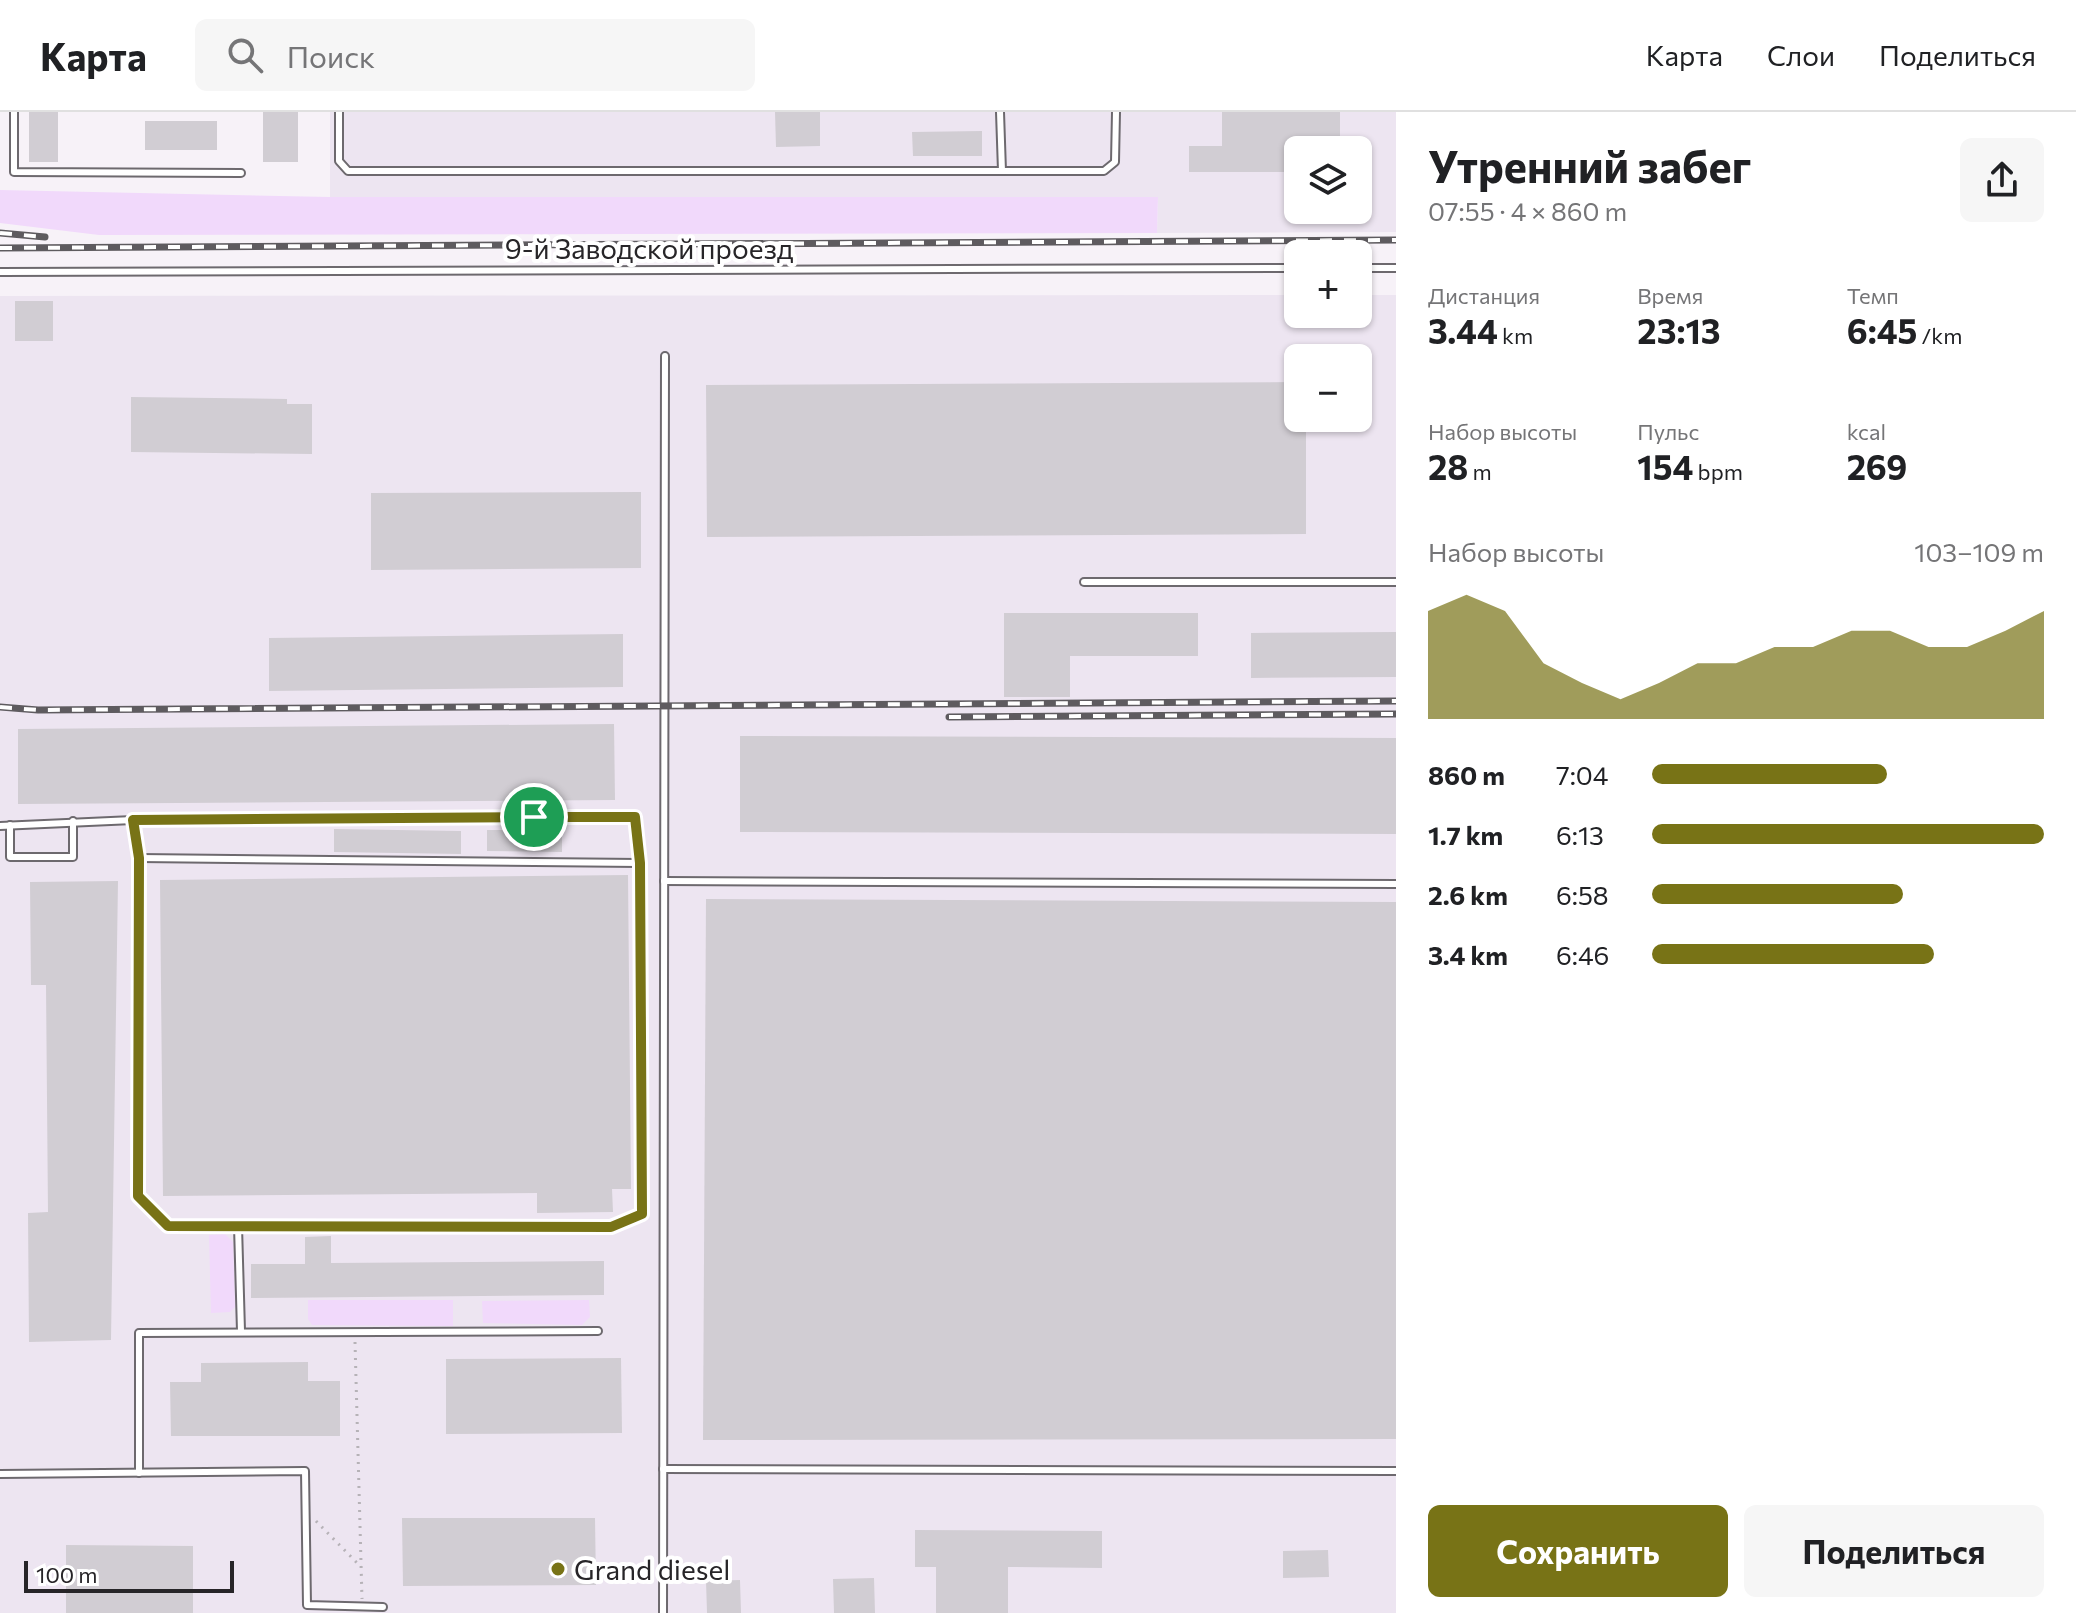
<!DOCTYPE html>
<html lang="ru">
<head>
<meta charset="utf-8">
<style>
  body { margin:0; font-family:Commissioner,sans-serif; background:#f6f6f6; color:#202124; height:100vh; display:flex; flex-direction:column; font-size:30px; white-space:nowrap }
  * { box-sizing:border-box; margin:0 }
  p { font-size:26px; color:#757577 }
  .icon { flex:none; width:44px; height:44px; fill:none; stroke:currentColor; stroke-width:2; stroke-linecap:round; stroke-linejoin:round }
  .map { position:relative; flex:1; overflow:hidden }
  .sheet { display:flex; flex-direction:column; background:#fff; width:680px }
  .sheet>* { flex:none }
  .tools { position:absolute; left:1284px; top:24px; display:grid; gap:16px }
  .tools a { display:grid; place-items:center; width:88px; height:88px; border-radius:12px; background:#fff; box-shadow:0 2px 6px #0004; font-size:40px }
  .scale { position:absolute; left:24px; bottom:20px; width:210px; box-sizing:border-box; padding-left:8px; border:4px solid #272528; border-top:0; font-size:22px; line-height:28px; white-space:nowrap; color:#272528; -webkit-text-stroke:6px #fff; paint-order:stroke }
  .pin { position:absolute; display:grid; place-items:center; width:68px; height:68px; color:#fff; margin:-34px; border:4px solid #fff; border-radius:50%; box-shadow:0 2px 8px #0007 }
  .round { display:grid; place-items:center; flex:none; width:84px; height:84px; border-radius:12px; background:#f6f6f6 }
  .summary { display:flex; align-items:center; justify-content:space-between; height:136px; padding:0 32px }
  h1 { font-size:44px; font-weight:700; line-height:60px }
  .stats { display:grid; grid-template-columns:repeat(3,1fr); gap:12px; height:136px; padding:8px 32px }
  .stats div { display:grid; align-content:center }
  .stats b { font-size:34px; font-weight:700 }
  .stats small { font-size:22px; font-weight:400 }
  .stats p { font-size:22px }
  .chart { height:224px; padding:16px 32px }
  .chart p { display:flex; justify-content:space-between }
  .chart svg { width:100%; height:144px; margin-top:8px; fill:#787316; opacity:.7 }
  .cta { display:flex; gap:16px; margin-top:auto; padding:16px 32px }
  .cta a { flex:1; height:92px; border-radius:12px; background:#787316; color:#fff; font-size:32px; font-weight:700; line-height:92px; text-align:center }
  .cta a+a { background:#f6f6f6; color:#202124 }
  ul { padding:0 32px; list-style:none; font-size:26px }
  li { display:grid; grid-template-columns:128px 96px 1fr; align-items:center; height:60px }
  li i { height:20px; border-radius:10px; background:#787316 }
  header { display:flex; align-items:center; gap:48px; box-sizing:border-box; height:112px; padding:0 40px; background:#fff; border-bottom:2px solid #e0e0e0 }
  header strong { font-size:38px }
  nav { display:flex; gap:44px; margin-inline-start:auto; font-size:28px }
  .search { width:560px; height:72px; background:#f6f6f6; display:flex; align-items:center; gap:20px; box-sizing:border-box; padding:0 28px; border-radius:12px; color:#757577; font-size:30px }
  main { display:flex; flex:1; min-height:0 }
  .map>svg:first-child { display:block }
</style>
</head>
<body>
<header>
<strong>Карта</strong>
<div class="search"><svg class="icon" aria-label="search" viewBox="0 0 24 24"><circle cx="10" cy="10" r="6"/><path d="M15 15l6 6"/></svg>Поиск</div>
<nav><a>Карта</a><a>Слои</a><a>Поделиться</a></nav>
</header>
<main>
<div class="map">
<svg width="1396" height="1501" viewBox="0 0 1396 1501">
  <rect width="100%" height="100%" fill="#f7f2f8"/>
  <g fill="#ede5f1" fill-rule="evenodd">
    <path d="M 330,0 L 1396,0 L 1396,120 L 1157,121 L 1158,85 L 330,85 ZM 1298,38 L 1358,38 L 1358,98 L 1298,98 Z"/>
    <path d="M 1298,183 L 1298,202 L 1358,202 L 1358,183 L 1396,183 L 1396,1501 L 0,1501 L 0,184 ZM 1298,246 L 1358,246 L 1358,306 L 1298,306 Z"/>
  </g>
  <g fill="#f1d9fb">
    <polygon points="0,78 330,85 1158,85 1157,121 99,123 0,111"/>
    <polygon points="225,1122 233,1130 235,1195 230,1200 211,1201 209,1123"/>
    <polygon points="308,1188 453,1188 453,1214 312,1213 308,1207"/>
    <polygon points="589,1188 590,1205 582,1213 483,1211 482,1189"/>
  </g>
  <g fill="#d1cdd3">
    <rect x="29" y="0" width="29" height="50"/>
    <rect x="263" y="0" width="35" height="50"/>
    <polygon points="775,0 820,0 820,34 776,35"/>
    <polygon points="1222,0 1340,0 1340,29 1305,29 1305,38 1298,38 1298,60 1189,60 1189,34 1222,34"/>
    <rect x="145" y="9" width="72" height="29"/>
    <polygon points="982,19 982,44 913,44 912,20"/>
    <rect x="15" y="189" width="38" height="40"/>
    <polygon points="1298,270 1298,306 1306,306 1306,422 707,425 706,273"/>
    <polygon points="131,285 287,287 287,292 312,292 312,342 131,340"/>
    <polygon points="641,380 641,456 371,458 371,381"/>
    <polygon points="1004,501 1198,501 1198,544 1070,544 1070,585 1004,585"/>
    <polygon points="1396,520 1396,565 1251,566 1251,521"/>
    <polygon points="623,522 623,575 269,579 269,526"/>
    <polygon points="614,612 615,688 18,692 18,617"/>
    <polygon points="740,624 1396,626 1396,722 740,720"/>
    <polygon points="334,717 461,719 461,742 334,740"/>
    <polygon points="487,718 562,718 562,740 487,739"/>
    <polygon points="628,763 631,1077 612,1077 613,1100 537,1101 537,1081 163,1084 160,768"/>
    <polygon points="118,769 111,1228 29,1230 28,1101 48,1100 46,873 31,873 30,770"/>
    <polygon points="706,787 1396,790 1396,1327 703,1328"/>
    <polygon points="331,1124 331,1151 604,1149 604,1183 251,1186 251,1152 305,1152 305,1125"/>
    <polygon points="621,1246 622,1321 446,1322 446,1247"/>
    <polygon points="308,1250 308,1269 340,1269 340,1324 171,1324 170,1270 201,1270 201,1251"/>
    <polygon points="402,1406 595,1406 596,1473 403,1474"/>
    <polygon points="915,1418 1102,1419 1102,1456 1008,1455 1008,1501 936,1501 936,1455 915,1455"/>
    <polygon points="66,1433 193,1434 193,1501 66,1501"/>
    <polygon points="1328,1438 1329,1465 1283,1466 1283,1439"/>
    <polygon points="874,1466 875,1501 834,1501 833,1467"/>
    <polygon points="740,1468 741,1501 707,1501 706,1469"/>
  </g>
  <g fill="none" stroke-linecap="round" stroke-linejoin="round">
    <defs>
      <g id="service">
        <polyline points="14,0 14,60 241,61"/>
        <polyline points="339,0 339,49 348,59 1104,59 1115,50 1116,0"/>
        <polyline points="1000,0 1002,59"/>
        <polyline points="1358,156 1396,156"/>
        <polyline points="0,160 1298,156"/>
        <polyline points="1084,470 1396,470"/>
        <polyline points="10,713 10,745 73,745 73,709"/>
        <polyline points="0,714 133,708 139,746 138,1084 168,1114 611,1115 642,1102 640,751 635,705 133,708"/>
        <polyline points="139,746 640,751"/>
        <polyline points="664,769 1396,772"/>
        <polyline points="238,1114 241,1219"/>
        <polyline points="663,1357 1396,1359"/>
        <polyline points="139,1361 139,1221 598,1219"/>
        <polyline points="0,1362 305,1359 307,1493 383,1495"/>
        <polyline points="663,1501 665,244"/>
      </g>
    </defs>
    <use href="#service" stroke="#6d696e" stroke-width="10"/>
    <g stroke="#b6b2b7" stroke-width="3" stroke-dasharray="2 6" stroke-linecap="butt">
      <polyline points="355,1230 362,1487"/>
      <polyline points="316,1409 361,1455"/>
    </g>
    <use href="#service" stroke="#fff" stroke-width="6"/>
    <defs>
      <g id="rail">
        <polyline points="0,121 45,125"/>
        <polyline points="0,136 1396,128"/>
        <polyline points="0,595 38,598 1396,589"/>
        <polyline points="949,605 1396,602"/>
      </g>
    </defs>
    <use href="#rail" stroke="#5e5b5f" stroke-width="7"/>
    <use href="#rail" stroke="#fff" stroke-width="4" stroke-dasharray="12" stroke-linecap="butt"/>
  </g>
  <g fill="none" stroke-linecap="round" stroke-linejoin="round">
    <defs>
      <polygon id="route" points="534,705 635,705 640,751 642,1102 611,1115 168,1114 138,1084 139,746 133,708"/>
    </defs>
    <use href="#route" stroke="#fff" stroke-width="16"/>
    <use href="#route" stroke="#787316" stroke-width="10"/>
  </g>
  <circle fill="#787316" stroke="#fff" stroke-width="3" cx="558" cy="1457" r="8"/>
  <g text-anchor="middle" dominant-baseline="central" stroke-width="8" stroke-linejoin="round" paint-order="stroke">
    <g font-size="28" fill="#272528" stroke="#fff">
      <text x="649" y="136">9-й Заводской проезд</text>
    </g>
    <g font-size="28" fill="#272528" stroke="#fff" text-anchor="start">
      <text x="574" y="1457">Grand diesel</text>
    </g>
  </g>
</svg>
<div class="tools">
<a><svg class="icon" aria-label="layers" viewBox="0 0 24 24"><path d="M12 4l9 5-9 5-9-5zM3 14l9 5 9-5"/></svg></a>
<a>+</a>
<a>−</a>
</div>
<div class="scale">100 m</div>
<div class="pin" style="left:534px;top:705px;background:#1e9e55"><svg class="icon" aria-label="arrive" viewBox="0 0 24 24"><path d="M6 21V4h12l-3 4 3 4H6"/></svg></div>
</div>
<section class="sheet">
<div class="summary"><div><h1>Утренний забег</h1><p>07:55 · 4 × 860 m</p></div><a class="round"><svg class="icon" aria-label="share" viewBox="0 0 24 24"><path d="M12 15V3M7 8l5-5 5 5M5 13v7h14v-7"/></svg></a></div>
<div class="stats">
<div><p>Дистанция</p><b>3.44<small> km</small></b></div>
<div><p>Время</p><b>23:13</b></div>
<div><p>Темп</p><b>6:45<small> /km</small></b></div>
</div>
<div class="stats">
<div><p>Набор высоты</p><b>28<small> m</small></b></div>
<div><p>Пульс</p><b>154<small> bpm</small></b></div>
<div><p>kcal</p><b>269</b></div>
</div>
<div class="chart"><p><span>Набор высоты</span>103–109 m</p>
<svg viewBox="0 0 160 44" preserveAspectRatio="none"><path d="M0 44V11L10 6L20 11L30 27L40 33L50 38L60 33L70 27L80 27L90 22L100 22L110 17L120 17L130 22L140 22L150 17L160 11V44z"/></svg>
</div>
<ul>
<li><b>860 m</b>7:04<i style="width:60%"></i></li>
<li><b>1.7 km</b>6:13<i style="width:100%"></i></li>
<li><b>2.6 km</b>6:58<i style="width:64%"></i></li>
<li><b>3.4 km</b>6:46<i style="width:72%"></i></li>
</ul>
<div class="cta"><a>Сохранить</a><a>Поделиться</a></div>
</section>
</main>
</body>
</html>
